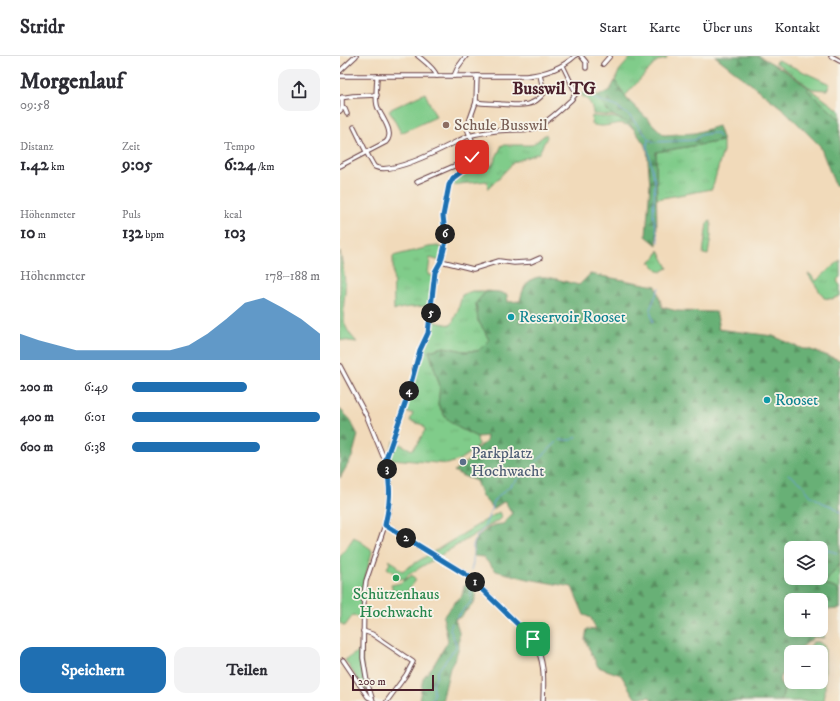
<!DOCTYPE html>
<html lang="de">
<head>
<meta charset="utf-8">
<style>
  body { margin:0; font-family:"IM FELL DW Pica",serif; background:#f2f2f3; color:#2b2b33; height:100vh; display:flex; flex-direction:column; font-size:15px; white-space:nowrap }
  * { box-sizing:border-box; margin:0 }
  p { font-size:13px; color:#7c7c81 }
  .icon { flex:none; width:22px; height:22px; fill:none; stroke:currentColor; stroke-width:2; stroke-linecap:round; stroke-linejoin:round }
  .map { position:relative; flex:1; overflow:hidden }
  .sheet { display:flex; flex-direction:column; background:#fff; width:340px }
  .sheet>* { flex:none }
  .fabs { position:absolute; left:444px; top:485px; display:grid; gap:8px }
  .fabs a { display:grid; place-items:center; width:44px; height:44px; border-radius:8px; background:#fff; box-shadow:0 4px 16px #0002; font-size:20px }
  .scale { position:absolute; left:12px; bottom:10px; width:82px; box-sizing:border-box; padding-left:4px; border:2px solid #4a1f2b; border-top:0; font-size:11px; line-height:14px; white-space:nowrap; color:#4a1f2b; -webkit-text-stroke:3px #f7f3e8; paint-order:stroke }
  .pin { position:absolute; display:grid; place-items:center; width:34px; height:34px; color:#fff; margin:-17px; border-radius:8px; box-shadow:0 2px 6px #0006 }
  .km { position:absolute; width:20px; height:20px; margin:-10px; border-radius:50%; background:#222; color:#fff; font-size:11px; line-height:20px; text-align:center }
  .round { display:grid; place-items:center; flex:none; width:42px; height:42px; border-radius:12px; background:#f2f2f3 }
  .overview { display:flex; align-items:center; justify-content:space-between; height:68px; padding:0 20px }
  h1 { font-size:22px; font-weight:700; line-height:30px }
  .figures { display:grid; grid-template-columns:repeat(3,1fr); gap:6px; height:68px; padding:4px 20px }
  .figures div { display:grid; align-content:center }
  .figures b { font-size:17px; font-weight:700 }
  .figures small { font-size:11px; font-weight:400 }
  .figures p { font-size:11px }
  .chart { height:112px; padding:8px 20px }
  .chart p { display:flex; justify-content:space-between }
  .chart svg { width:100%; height:72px; margin-top:4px; fill:#1f6fb2; opacity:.7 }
  .cta { display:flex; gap:8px; margin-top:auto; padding:8px 20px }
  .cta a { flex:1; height:46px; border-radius:12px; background:#1f6fb2; color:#fff; font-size:16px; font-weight:700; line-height:46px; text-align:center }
  .cta a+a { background:#f2f2f3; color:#2b2b33 }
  ul { padding:0 20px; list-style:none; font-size:13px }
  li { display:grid; grid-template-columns:64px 48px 1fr; align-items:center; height:30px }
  li i { height:10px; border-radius:5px; background:#1f6fb2 }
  header { display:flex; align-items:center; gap:24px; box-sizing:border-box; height:56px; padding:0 20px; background:#fff; border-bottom:1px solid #e1e1e2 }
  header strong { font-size:19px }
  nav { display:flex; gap:22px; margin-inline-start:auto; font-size:14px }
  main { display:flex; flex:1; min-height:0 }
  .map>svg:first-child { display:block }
</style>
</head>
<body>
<header>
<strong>Stridr</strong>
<nav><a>Start</a><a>Karte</a><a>Über uns</a><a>Kontakt</a></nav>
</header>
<main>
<section class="sheet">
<div class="overview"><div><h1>Morgenlauf</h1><p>09:58</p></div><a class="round"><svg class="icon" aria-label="share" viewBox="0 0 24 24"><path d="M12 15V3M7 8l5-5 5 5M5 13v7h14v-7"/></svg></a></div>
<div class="figures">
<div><p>Distanz</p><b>1.42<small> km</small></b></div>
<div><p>Zeit</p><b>9:05</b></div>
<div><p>Tempo</p><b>6:24<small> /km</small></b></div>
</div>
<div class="figures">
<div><p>Höhenmeter</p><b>10<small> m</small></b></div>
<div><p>Puls</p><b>132<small> bpm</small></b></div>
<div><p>kcal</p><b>103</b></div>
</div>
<div class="chart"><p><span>Höhenmeter</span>178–188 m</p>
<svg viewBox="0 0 160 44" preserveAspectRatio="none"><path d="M0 44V28L10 32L20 35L30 38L40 38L50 38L60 38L70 38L80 38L90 35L100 28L110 19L120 9L130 6L140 12L150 19L160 28V44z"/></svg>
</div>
<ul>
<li><b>200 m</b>6:49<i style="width:61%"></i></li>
<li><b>400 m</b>6:01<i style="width:100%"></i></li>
<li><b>600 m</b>6:38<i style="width:68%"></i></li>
</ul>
<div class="cta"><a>Speichern</a><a>Teilen</a></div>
</section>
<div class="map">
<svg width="500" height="645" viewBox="0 0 500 645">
  <defs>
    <pattern id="grass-tufts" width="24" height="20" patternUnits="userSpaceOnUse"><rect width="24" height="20" fill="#80cc8a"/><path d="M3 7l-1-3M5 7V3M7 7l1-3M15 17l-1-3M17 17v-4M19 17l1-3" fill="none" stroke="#70af77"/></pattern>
    <pattern id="forest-firs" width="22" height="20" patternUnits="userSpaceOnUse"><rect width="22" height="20" fill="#68b076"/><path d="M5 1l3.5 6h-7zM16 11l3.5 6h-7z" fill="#588f61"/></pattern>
  </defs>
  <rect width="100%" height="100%" fill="#f7f3e8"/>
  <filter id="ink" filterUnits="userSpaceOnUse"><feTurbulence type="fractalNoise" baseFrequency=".025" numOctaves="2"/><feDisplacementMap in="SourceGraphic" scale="8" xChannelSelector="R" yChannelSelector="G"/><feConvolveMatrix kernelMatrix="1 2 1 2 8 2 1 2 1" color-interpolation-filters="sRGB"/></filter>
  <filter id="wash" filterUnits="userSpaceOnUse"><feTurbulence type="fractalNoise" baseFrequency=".012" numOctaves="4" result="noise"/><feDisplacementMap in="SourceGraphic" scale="16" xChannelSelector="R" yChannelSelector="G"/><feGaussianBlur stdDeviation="0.9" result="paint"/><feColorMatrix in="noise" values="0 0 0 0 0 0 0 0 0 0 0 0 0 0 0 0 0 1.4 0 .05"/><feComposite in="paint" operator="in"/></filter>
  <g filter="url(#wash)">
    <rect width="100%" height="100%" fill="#f1daba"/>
    <g fill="url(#grass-tufts)" stroke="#65765a">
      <polygon points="292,0 326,0 327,3 317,5 285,40 275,25 279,15"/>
      <polygon points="437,4 440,5 490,28 487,34 473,33 469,31 435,6"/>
      <path d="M 249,32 L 258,40 L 262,47 L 275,60 L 253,58 C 252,48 250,45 242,40 L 242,37 L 244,37 Z"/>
      <polygon points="469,32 500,55 500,63 467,34"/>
      <path d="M 252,60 C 265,62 284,59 293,72 C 278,63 275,70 261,70 C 258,70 254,69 251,68 Z"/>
      <polygon points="206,78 207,81 199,97 174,106 148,133 147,125 110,129 133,107 135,110 152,110 162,89 192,89"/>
      <polygon points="383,85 383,95 372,133 317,143 316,96"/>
      <polygon points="371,165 371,180 368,199 363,198 367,167"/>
      <path d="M 98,190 L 103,193 L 100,205 L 90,202 L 88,219 L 94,220 L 91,248 C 79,253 65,249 54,255 L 53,200 L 89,191 Z"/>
      <path d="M 319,194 L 328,212 L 321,216 C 316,214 314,208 309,206 L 316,201 Z"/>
      <path d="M 0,195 C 2,207 6,224 5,236 C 3,258 0,269 17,286 L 0,284 Z"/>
      <polygon points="500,204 500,221 497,224 498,227 500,229 500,240 492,243 484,242 468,218 470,218 476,225"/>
      <polygon points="132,235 146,235 136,247 138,265 144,274 149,284 138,295 124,295 104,291 89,295 100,330 98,349 106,362 119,372 137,381 138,389 131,396 119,404 108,408 52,403 50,401 50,394 54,385 72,394 78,387 85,374 83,369 70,365 73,357 69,357 63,355 70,339 80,299 82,292 88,285 92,259 95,266 111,269 112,268 118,254 122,239"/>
      <polygon points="500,508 500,534 484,528"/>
      <polygon points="473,586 479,586 485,591 485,637 484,645 441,645 444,634 441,629 451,620 451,626 481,626 481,596 467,596"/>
    </g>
    <g fill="url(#forest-firs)" stroke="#596850" fill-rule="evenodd">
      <polygon points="375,0 419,0 444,14 469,32 467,34 500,63 500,131 495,129 480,90 444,54"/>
      <polygon points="275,25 287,43 324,79 355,77 378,70 383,85 316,96 317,189 306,180 310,129 307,92 291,69 272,59 264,51 258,40 270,34"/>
      <path d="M 250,218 L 316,230 L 322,251 L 337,255 L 376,256 L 379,267 L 378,273 L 433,280 L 463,293 L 468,293 L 500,304 L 500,508 L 484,528 L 500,534 L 500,553 L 485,554 L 484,582 L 474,581 L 456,596 L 451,596 L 451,605 L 439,624 L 444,634 L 441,645 L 312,645 L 310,641 L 295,642 L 281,619 L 258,611 L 245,584 L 247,573 L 256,574 L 251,562 L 244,559 L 232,531 L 188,523 L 156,515 L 143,501 L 134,500 C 134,495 134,488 136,484 C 142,474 153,468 163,468 L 172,458 L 165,445 L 153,453 L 142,440 L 136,425 L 123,420 L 114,415 L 132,402 L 131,396 L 146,386 L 147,380 L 137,381 L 119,372 L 106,362 L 98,348 L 100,330 L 89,295 L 104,291 L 124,295 L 138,295 L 149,284 L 144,274 L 138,265 L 136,247 L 146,235 L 159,236 L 167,239 L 168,246 L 180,245 C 187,208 212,223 239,229 ZM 451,492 L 481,492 L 481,522 L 451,522 ZM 451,544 L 481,544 L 481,574 L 451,574 Z"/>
      <polygon points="0,353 9,362 18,379 12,401 0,422"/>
      <path d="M 128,527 L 135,530 C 136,545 136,546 125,556 C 122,560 120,562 115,563 L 119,576 L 119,591 L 115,603 L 110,612 L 102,645 L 79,645 L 83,622 L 93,610 L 108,585 L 103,561 L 114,547 L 122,540 L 124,530 Z"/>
    </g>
    <g fill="#80cc8a" stroke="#65765a">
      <polygon points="85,37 96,61 61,77 49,54"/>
      <path d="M 159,456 L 162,462 L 68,519 L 65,524 L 72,519 L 76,524 C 71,531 64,541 55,541 L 51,529 L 60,527 L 65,524 L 62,522 L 60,524 L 56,518 L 47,512 L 50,507 L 48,505 L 49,504 L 57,509 L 56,511 L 62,515 Z"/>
      <polygon points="14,481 31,493 32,496 22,534 22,559 19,562 13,559 5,570 0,567 0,501"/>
      <polygon points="22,593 22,605 28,639 5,604"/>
    </g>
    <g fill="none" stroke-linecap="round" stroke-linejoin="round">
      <g stroke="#6a9fd6" stroke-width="1">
        <polyline points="244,36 255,43 275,50 290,60 309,83 307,89 315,127 313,158 319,186"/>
        <polyline points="310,84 314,86 355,84 361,79 371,77 376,77 379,81"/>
        <polyline points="313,266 310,253 319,232"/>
        <polyline points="193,409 219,384 231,384 237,381"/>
        <polyline points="448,418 461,427 470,439 483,447 494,451 500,457"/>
        <polyline points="453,492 456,489 468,488 497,497"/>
        <polyline points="445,500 451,494"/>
        <polyline points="131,514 133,507 133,489 137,480 144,472 155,443 187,415"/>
        <polyline points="116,562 131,546 131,529"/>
        <polyline points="90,645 94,639 93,626 96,622 97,616 116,591 116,588 110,573 112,567"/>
      </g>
    </g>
  </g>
  <g filter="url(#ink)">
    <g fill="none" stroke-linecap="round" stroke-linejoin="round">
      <defs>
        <g id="minor">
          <path d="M 78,0 C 84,5 94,12 97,20"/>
          <polyline points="241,0 246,6 246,12"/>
          <polyline points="491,0 500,5"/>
          <polyline points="263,8 270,0"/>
          <polyline points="0,15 16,0"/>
          <path d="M 0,20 L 186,20 C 205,18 221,13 235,0"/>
          <polyline points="114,20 118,11 126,0"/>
          <polyline points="0,42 13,40 37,39"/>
          <path d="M 136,46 C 144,48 152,47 161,48 C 177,49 192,53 204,37 L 200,19"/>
          <polyline points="2,52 5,53 7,58"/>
          <polyline points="0,55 2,52 2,41"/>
          <path d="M 14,71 C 17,77 32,109 35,111 C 53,120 109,89 126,81 C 136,77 161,74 171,74 C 179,73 188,75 195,72 C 207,67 221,53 231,44 L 235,39 L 235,35 L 223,10"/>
          <path d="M 0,110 L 46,86 C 56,76 39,59 37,49 C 35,40 37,29 37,20"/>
          <polyline points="77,126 135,101"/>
          <polyline points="101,205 133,213 159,205 174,207 191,206 200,202"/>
          <polyline points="0,310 27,361 43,400 46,403"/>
          <path d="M 45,469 L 129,520 L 193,583 C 205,605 204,621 203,645"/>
          <polyline points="23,575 32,578 73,606 66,619 47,645"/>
          <polyline points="3,604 28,641 32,643"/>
          <polyline points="33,645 27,626 23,602 24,540 26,525 45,469 49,452 49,430 46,403 67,342 80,294 88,277 95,217 101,205 106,185 103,160 109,129 113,122 129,110 133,106 135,99 135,91 128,75 129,66 136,46 137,20"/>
        </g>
      </defs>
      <use href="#minor" stroke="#633b40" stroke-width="5.5"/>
      <use href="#minor" stroke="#fff" stroke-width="3.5"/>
    </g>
  </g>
  <g fill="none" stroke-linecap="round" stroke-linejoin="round" filter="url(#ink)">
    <defs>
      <path id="route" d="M 132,101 L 135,101 L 129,110 L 113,122 L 109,129 L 103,160 L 106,185 L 101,205 L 95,216 L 88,277 L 80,294 L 67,342 L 46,403 C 45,411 49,420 49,428 C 51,442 48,456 45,469 L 128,520 L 193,583"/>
    </defs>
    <use href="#route" stroke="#fff" stroke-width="8"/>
    <use href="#route" stroke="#1f6fb2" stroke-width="5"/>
  </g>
  <circle fill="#8d6e63" stroke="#f7f3e8" stroke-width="1.5" cx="106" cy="69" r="4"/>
  <g fill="#0f9aa8" stroke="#f7f3e8" stroke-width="1.5">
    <circle cx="171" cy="261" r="4"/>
    <circle cx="427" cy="344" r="4"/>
  </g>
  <circle fill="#5c6f8a" stroke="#f7f3e8" stroke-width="1.5" cx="123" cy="406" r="4"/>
  <circle fill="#2e9e5b" stroke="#f7f3e8" stroke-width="1.5" cx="56" cy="522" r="4"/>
  <g text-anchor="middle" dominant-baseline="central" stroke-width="3.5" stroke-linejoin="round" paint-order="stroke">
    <g font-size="16" fill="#785e54" stroke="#f7f3e8" text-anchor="start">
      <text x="114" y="69">Schule Busswil</text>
    </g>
    <g font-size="16" fill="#0d838f" stroke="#f7f3e8" text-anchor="start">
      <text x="179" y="261">Reservoir Rooset</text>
      <text x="435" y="344">Rooset</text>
    </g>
    <g font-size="16" fill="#4e5e75" stroke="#f7f3e8" text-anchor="start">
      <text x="131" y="397">Parkplatz<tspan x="131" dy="18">Hochwacht</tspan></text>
    </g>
    <g font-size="16" fill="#27864d" stroke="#f7f3e8">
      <text x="56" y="538">Schützenhaus<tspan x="56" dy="18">Hochwacht</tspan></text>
    </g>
    <g font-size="18" font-weight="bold" fill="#4a1f2b" stroke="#f7f3e8">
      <text x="214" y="33">Busswil TG</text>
    </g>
  </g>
</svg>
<div class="fabs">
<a><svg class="icon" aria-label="layers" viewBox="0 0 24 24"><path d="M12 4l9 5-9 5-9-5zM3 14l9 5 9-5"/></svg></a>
<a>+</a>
<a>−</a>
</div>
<div class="scale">200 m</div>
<div class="pin" style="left:193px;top:583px;background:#1e9e55"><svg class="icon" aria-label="arrive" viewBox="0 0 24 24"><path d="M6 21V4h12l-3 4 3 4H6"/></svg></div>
<div class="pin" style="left:132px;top:101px;background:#d93025"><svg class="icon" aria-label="check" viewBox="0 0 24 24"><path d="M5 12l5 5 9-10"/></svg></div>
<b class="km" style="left:135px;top:526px">1</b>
<b class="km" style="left:66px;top:482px">2</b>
<b class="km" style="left:47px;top:413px">3</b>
<b class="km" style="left:69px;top:335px">4</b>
<b class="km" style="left:91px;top:257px">5</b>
<b class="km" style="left:105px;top:178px">6</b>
</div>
</main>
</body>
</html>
